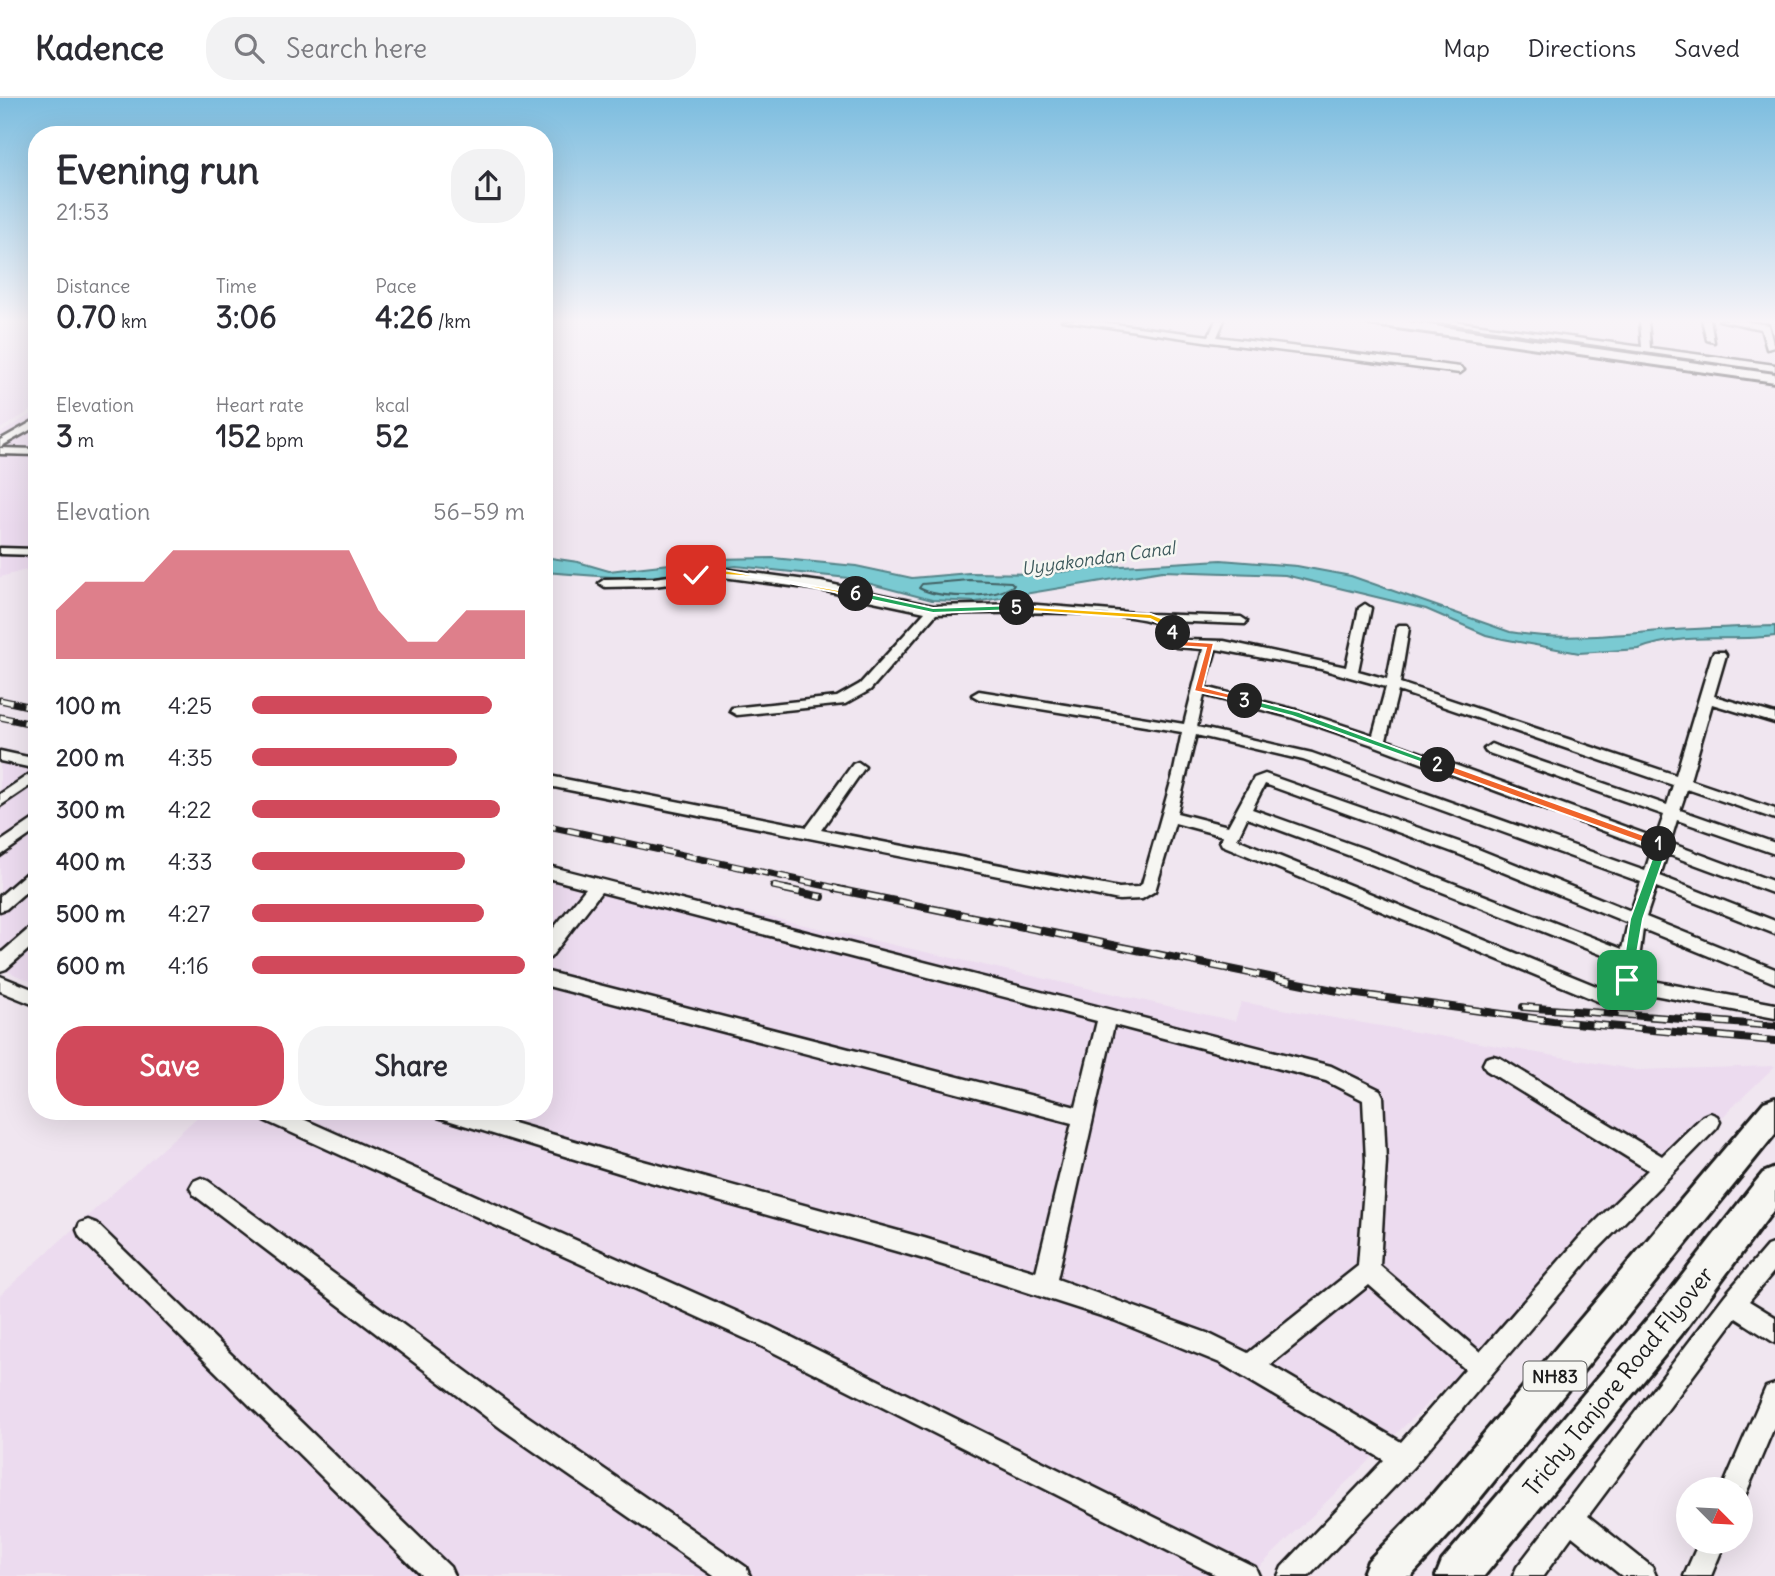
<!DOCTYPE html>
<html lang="en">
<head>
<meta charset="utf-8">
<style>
  body { margin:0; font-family:Delius,sans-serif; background:#f2f2f3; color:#2b2b33; height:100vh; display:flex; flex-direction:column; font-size:26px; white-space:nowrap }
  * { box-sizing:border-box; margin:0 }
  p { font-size:23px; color:#7c7c81 }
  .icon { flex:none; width:38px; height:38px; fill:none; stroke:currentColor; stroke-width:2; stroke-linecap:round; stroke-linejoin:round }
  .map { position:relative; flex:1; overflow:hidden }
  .side { position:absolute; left:28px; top:28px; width:525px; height:994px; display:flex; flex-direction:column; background:#fff; border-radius:28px; box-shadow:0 7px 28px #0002 }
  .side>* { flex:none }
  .needle { width:46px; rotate:114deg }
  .fabs { position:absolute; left:1676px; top:1379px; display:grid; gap:14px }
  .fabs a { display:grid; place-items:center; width:77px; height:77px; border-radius:50%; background:#fff; box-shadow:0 7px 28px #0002; font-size:35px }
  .pin { position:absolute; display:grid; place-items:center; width:60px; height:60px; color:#fff; margin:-30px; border-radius:14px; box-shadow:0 4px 10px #0006 }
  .km { position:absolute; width:35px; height:35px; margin:-18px; border-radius:50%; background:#222; color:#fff; font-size:19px; line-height:35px; text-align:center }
  .round { display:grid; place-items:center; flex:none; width:74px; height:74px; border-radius:28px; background:#f2f2f3 }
  .head { display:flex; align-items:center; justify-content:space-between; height:119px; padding:0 28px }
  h1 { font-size:38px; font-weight:700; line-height:52px }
  .metrics { display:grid; grid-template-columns:repeat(3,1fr); gap:10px; height:119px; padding:7px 28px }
  .metrics div { display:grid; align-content:center }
  .metrics b { font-size:30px; font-weight:700 }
  .metrics small { font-size:19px; font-weight:400 }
  .metrics p { font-size:19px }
  .chart { height:196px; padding:14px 28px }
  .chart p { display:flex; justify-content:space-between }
  .chart svg { width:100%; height:126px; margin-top:7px; fill:#d1495b; opacity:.7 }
  .primary-button { display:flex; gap:14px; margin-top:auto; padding:14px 28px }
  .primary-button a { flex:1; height:80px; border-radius:28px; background:#d1495b; color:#fff; font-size:28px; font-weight:700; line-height:80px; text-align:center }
  .primary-button a+a { background:#f2f2f3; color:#2b2b33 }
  ul { padding:0 28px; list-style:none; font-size:23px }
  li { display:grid; grid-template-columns:112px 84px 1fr; align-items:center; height:52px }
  li i { height:18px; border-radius:9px; background:#d1495b }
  header { display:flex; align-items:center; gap:42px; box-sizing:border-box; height:98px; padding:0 35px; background:#fff; border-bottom:2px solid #e1e1e2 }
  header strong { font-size:33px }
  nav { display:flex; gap:38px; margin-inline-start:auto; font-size:24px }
  .search { width:490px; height:63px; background:#f2f2f3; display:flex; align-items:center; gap:18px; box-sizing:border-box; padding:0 24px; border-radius:28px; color:#7c7c81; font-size:26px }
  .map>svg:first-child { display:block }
</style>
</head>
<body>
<header>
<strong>Kadence</strong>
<div class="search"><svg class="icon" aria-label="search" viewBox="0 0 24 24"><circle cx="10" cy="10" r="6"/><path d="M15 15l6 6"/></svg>Search here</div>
<nav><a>Map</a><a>Directions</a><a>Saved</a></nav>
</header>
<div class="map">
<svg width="1775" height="1478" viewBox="0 0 1775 1478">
  <rect width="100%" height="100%" fill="#f0e6f0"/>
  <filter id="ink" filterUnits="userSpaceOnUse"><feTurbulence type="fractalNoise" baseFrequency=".0143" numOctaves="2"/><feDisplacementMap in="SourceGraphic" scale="14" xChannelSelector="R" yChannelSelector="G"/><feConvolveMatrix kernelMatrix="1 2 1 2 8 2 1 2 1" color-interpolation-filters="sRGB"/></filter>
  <g filter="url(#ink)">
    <g fill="#ecdbef">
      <polygon points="0,222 37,222 37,309 0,331"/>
      <polygon points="37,313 37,469 0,479 0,335"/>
      <polygon points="0,653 37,662 37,886 0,870"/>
      <polygon points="544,769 1235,923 1241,904 1637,972 1775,968 1250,1478 0,1478 0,1197 204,1013 544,1013"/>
    </g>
    <path fill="#7acad2" stroke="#548489" stroke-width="2" d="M 544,459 L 578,464 L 609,473 L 713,461 L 773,460 L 856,468 L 912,480 L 969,475 L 1041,476 L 1105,469 L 1221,462 L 1297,468 L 1351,478 L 1510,534 C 1560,543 1611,537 1661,533 C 1699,530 1737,529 1775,528 L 1775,538 C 1732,544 1680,534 1639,551 L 1579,555 L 1503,541 L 1486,537 L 1426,511 L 1285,477 L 1162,473 L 976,504 L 932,502 L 848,480 L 736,468 L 639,481 L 544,474 Z"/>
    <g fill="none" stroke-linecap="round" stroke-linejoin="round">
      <path stroke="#426265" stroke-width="2" d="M 969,482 L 1011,484 L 1014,487 C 996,501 939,501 919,490 L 922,486 Z"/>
      <defs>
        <g id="minor">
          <polygon points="1062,222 1083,222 1209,238 1216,222 1224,222 1217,239 1460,269 1464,272 1460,275 1211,244"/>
          <polygon points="1343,222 1363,222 1390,227 1386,229"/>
          <polygon points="1426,222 1445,222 1642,249 1640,222 1648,222 1650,250 1775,267 1775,273"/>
          <polygon points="1702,222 1710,222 1714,244 1707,242"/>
          <polygon points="1719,222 1736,222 1768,227 1774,249 1767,251 1761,231"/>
          <polygon points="37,321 37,328 0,349 0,342"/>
          <polygon points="0,350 37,351 37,357 0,356"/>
          <polygon points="0,450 37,451 37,457 0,456"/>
          <path d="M 723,471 L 821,484 L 933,508 L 1025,506 L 1149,516 L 1241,519 L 1247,523 L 1245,526 L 1168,523 L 1185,542 L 1224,543 L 1346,569 L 1359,510 L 1365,506 L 1371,510 L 1358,573 L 1387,581 L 1397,530 L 1399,527 L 1407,527 L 1409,530 L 1400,585 L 1676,677 L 1712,557 L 1714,554 L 1724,554 L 1726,557 L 1714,598 L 1775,616 L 1775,625 L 1712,606 L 1690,682 L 1775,711 L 1775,721 L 1687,691 L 1680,712 L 1775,745 L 1775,756 L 1677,722 L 1670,745 L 1775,784 L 1775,796 L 1667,756 L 1660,778 L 1775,823 L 1775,836 L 1656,789 L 1646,819 L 1775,871 L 1775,885 L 1643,831 L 1639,861 L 1631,874 L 1642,881 L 1775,906 L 1775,920 L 1638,894 L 1626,888 L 1618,907 L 1612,909 L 1222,747 L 1220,743 L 1223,738 L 1175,725 L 1155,793 L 1142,801 L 1119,802 L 544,687 L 544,677 L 807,729 L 853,666 L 858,664 L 865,669 L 821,732 L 1119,790 L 1138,789 L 1142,786 L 1173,677 L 1182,634 L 979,601 L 972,597 L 979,593 L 1184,626 L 1203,551 L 1176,549 C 1171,542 1166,532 1159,527 C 1137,510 972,515 936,516 L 870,592 L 845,606 L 737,617 L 730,613 L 732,610 L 837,599 L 860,586 L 925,514 L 821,492 L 723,479 L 654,488 L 605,489 L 599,485 L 605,481 L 654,480 ZM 1216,551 L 1321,571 L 1386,589 L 1373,637 L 1300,613 L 1205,589 ZM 1398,593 L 1673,687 L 1667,707 L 1496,648 L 1491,646 L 1484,651 L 1486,654 L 1664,717 L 1656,740 L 1386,642 ZM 1204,597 L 1290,619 L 1373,647 L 1652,751 L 1645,773 L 1312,655 L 1197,629 ZM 1196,637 L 1303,662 L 1641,784 L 1631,813 L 1473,749 L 1265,676 L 1254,680 L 1228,728 L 1177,715 ZM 1265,686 L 1461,757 L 1628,825 L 1622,851 L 1365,751 L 1252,711 ZM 1247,720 L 1353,759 L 1618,863 L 1606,892 L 1237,741 Z"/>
          <polygon points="0,653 37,661 37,671 0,663"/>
          <polygon points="37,671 37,683 0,708 0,696"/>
          <polygon points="37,719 37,732 0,758 0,744"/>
          <path d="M 544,767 L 1331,968 L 1380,992 L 1383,998 L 1386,1063 L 1380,1168 L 1480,1254 L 1580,1139 L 1648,1072 L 1486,972 L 1483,966 L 1486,960 L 1493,958 L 1500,960 L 1662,1058 L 1703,1018 L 1710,1015 L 1717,1018 L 1720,1024 L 1717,1030 L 1596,1153 L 1413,1369 L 1309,1478 L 1278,1478 L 1282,1469 L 1384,1362 L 1220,1265 L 1114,1222 L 924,1161 L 636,1080 L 438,1019 L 435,1013 L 473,1013 L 636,1061 L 924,1140 L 1036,1174 L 1072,1025 L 544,887 L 544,873 L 1076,1009 L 1097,923 L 601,794 L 550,860 L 544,862 L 544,842 L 586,790 L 544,779 ZM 1114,927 L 1326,983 L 1363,1002 L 1366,1063 L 1358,1168 L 1248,1255 L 1207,1235 L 1057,1181 ZM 1369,1187 L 1465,1271 L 1401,1344 L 1270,1267 Z"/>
          <polygon points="37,769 37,784 6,811 0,813 0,798 31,771"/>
          <polygon points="37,828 37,844 6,871 0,873 0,856 31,829"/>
          <polygon points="0,878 37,893 37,908 0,893"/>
          <polygon points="254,1013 285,1013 769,1228 1255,1469 1259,1478 1218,1478 753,1244 257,1019"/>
          <polygon points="201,1080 208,1083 520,1313 746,1469 750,1478 714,1478 502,1331 194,1097 190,1090 194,1083"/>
          <polygon points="88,1122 96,1125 450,1469 454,1478 422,1478 80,1139 77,1132 80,1125"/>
          <polygon points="1775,1145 1775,1172 1749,1203 1775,1219 1775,1245 1736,1220 1588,1418 1652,1469 1656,1478 1622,1478 1572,1438 1543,1478 1513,1478 1517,1469 1725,1197 1767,1148"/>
          <polygon points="1775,1286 1775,1327 1744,1400 1741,1401 1741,1391 1722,1391 1766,1289"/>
          <polygon points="1699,1444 1725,1444 1711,1478 1684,1478"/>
        </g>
        <g id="highway">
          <polygon points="1363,222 1393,222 1775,276 1775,284 1369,226"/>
          <polygon points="1775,1000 1775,1036 1460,1425 1411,1478 1362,1478 1368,1463 1432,1397 1764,1004"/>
          <polygon points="1775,1070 1775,1110 1681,1237 1484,1478 1436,1478 1442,1463 1656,1211 1753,1087 1763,1075"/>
        </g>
      </defs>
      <use href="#minor" stroke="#1c1c1c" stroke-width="5"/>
      <use href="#highway" stroke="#1c1c1c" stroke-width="6"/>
      <use href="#minor" fill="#f6f6f2" fill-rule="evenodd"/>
      <use href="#highway" fill="#f6f6f2" fill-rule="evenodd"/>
      <defs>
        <g id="rail-far1">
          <polyline points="0,602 37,610"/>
          <polyline points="0,619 37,627"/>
          <polyline points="544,727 845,792"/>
          <polyline points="773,788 792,792"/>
        </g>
        <g id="rail">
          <polyline points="784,791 822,799"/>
          <polyline points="836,791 1343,894 1553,923 1775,943"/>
          <polyline points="1523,909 1775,928"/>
        </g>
      </defs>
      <use href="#rail-far1" stroke="#1c1c1c" stroke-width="7"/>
      <use href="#rail" stroke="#1c1c1c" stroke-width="8"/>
      <use href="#rail-far1" stroke="#f6f6f2" stroke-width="4.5" stroke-dasharray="12" stroke-linecap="butt"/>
      <use href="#rail" stroke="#f6f6f2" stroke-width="5" stroke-dasharray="16" stroke-linecap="butt"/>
    </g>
  </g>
  <linearGradient id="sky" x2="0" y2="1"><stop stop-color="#7cbddf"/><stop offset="0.52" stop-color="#f8f4f8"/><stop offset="1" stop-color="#f8f4f8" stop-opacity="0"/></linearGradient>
  <rect width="1775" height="429" fill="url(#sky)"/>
  <polygon fill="#22a559" stroke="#fff" stroke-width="2" points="1659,742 1668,748 1643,821 1636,861 1628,875 1634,882 1627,887 1615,876 1624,861 1630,821 1656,750 1653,746"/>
  <polygon fill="#f0652b" stroke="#fff" stroke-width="2" points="1438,663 1663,744 1664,746 1663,749 1655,749 1434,669 1434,664"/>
  <polygon fill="#22a559" stroke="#fff" stroke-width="2" points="1245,600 1299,614 1443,667 1434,669 1292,618 1242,605 1242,601"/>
  <polygon fill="#f0652b" stroke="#fff" stroke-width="2" points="1170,533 1176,533 1183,543 1214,545 1203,589 1249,601 1249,605 1194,593 1206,550 1177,548 1168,535"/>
  <polygon fill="#f5b400" stroke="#fff" stroke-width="2" points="1014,508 1151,516 1166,522 1177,535 1170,537 1160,526 1150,521 1017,512 1014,512"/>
  <polygon fill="#22a559" stroke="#fff" stroke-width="2" points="856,493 933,510 1017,507 1022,510 1017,512 933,515 853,498 853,494"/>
  <path fill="#f5b400" stroke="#fff" stroke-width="2" d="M 723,472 L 861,496 L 856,498 C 813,491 768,478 724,477 C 714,477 701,482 692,477 Z"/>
  <g text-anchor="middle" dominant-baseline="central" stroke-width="5" stroke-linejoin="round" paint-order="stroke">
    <g font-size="18" font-style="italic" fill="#3d595c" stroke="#f6f6f2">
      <text transform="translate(1098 460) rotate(-8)">Uyyakondan Canal</text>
    </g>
    <rect fill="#f6f6f2" stroke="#5d5d5c" stroke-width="2" x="1523.5" y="1263.5" width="63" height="29" rx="5"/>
    <g font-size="18" font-weight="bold" fill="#1c1c1c">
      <text x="1555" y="1278">NH83</text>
    </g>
    <g font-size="23" fill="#1c1c1c" stroke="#f6f6f2">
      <text transform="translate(1618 1283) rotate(-51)">Trichy Tanjore Road Flyover</text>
    </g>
  </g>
</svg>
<div class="fabs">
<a><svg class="needle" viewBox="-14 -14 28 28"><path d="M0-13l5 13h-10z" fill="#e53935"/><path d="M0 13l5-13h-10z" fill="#7c7c81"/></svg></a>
</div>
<div class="pin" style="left:1627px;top:882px;background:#1e9e55"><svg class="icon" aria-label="arrive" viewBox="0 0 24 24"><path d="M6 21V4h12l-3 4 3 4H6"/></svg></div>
<div class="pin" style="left:696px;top:477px;background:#d93025"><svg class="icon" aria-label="check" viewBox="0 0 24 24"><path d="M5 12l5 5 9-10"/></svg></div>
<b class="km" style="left:1659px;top:746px">1</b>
<b class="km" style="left:1438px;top:667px">2</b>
<b class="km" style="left:1245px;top:603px">3</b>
<b class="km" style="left:1173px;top:535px">4</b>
<b class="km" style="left:1017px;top:510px">5</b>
<b class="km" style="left:856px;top:496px">6</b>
<section class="side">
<div class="head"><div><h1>Evening run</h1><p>21:53</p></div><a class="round"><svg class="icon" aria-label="share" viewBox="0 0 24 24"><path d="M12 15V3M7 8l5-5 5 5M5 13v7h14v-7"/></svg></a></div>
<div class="metrics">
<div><p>Distance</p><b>0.70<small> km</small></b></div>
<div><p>Time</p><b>3:06</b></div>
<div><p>Pace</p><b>4:26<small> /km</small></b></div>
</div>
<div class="metrics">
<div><p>Elevation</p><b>3<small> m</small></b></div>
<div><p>Heart rate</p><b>152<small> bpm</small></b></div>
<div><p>kcal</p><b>52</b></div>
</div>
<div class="chart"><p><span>Elevation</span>56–59 m</p>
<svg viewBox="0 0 160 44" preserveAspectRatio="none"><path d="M0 44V27L10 17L20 17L30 17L40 6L50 6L60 6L70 6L80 6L90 6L100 6L110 27L120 38L130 38L140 27L150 27L160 27V44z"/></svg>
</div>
<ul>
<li><b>100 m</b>4:25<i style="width:88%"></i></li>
<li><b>200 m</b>4:35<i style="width:75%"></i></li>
<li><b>300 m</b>4:22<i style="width:91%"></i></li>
<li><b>400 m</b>4:33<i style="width:78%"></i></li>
<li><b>500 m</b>4:27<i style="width:85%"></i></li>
<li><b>600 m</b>4:16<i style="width:100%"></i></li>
</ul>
<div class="primary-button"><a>Save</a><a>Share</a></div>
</section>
</div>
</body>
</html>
